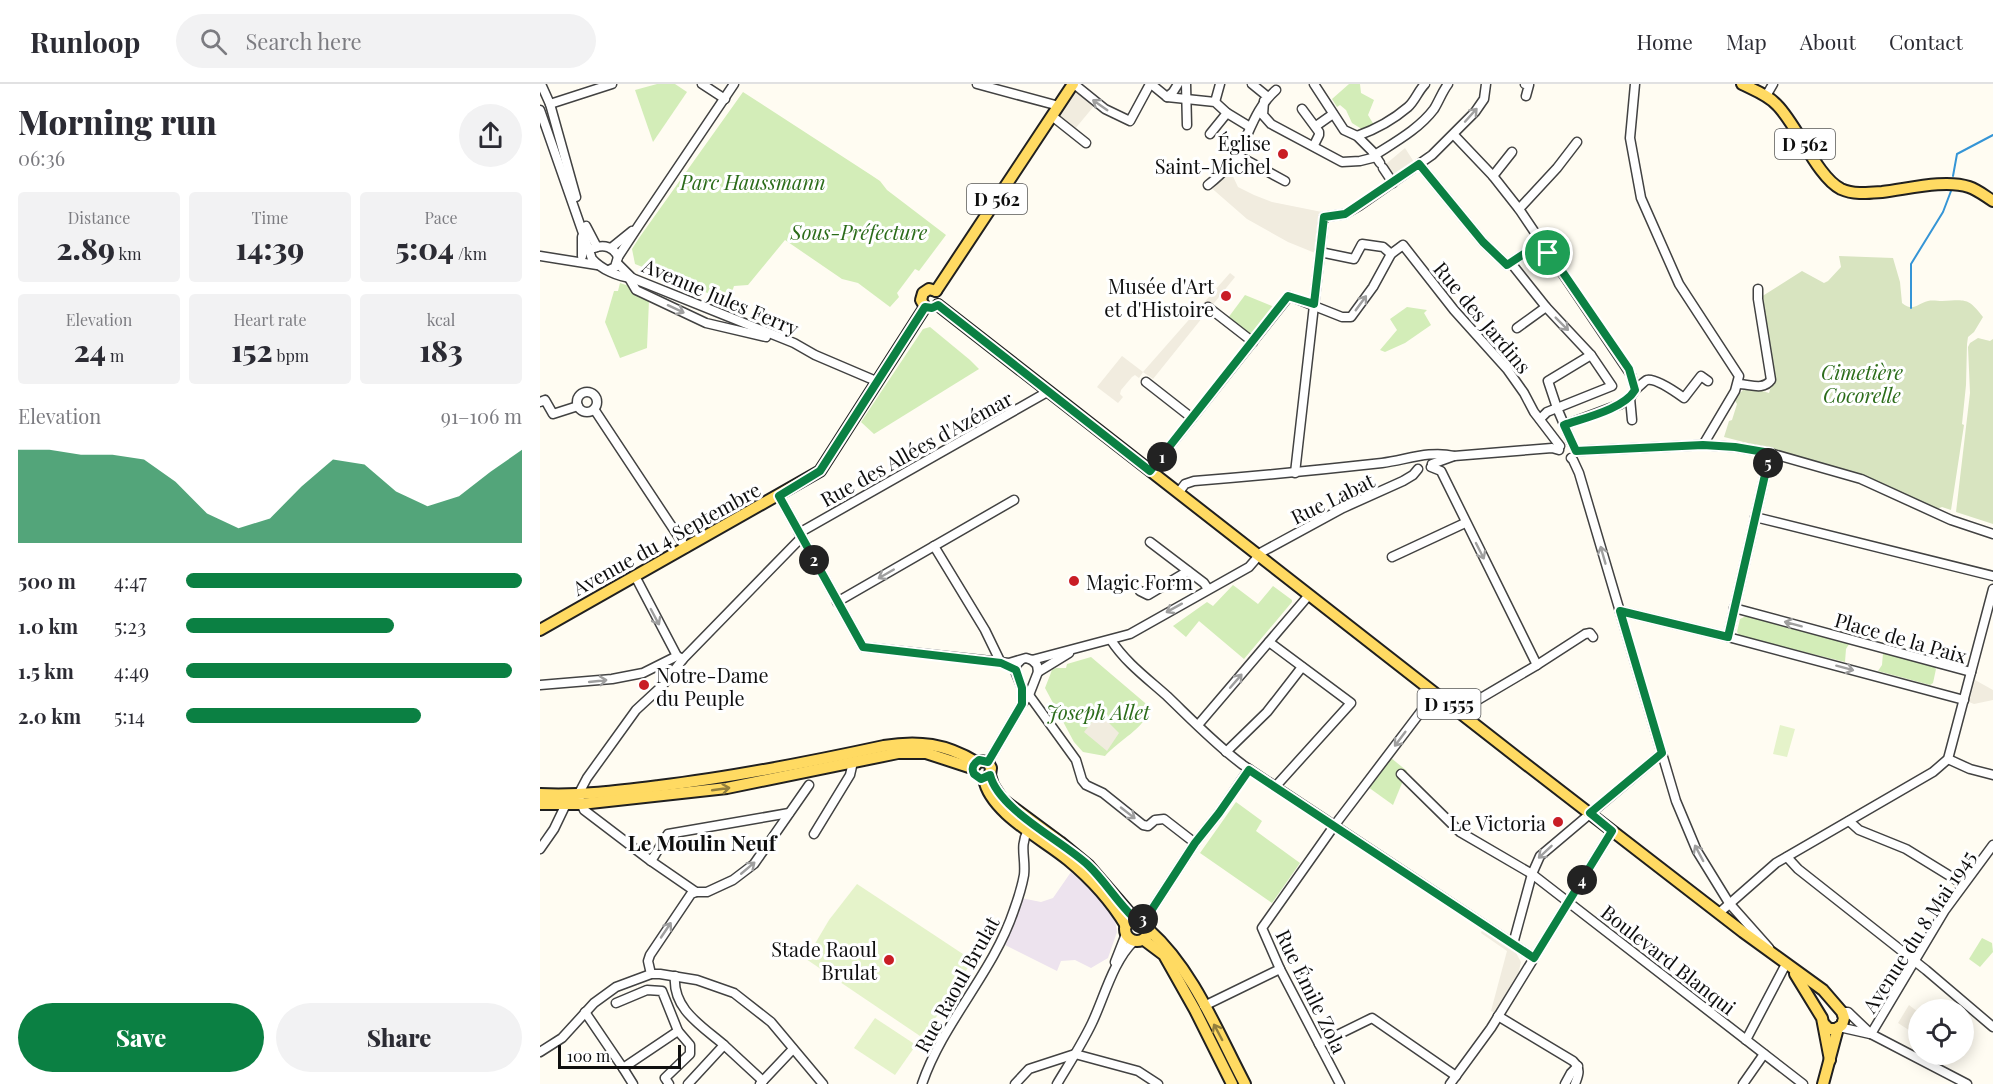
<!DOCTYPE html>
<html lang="en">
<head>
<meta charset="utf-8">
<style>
  body { margin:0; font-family:"Playfair Display",serif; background:#f2f2f3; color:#2b2b33; height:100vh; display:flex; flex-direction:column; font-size:22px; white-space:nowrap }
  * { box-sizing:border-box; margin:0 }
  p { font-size:20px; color:#7c7c81 }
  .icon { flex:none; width:33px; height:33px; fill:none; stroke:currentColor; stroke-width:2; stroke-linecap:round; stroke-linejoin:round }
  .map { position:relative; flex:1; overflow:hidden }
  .drawer { display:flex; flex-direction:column; background:#fff; width:540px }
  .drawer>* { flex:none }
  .buttons { position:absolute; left:1368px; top:915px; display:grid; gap:12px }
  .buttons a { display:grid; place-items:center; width:66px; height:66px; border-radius:50%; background:#fff; box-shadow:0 3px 15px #0003; font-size:30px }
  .scale { position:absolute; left:18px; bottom:15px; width:123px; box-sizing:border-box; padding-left:6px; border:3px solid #0f0f0f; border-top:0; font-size:16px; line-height:21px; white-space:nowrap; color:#0f0f0f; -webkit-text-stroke:4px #fff; paint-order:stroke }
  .pin { position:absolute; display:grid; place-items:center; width:51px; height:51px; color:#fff; margin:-26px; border:3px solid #fff; border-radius:50%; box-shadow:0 2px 6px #0007 }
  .km { position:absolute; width:30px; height:30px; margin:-15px; border-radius:50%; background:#222; color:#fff; font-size:16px; line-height:30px; text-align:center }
  .round { display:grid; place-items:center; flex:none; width:63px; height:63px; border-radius:32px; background:#f2f2f3 }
  .summary { display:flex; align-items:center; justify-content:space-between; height:102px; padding:0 18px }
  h1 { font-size:33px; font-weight:800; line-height:45px }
  .metrics { display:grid; grid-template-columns:repeat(3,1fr); gap:9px; height:102px; padding:6px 18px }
  .metrics div { display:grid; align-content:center; border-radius:6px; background:#f2f2f3; text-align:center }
  .metrics b { font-size:30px; font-weight:800 }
  .metrics small { font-size:16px; font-weight:400 }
  .metrics p { font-size:16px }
  .chart { height:168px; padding:12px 18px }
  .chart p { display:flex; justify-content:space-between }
  .chart svg { width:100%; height:108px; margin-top:6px; fill:#0b8043; opacity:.7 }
  .action { display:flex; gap:12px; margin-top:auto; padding:12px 18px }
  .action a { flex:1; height:69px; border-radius:36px; background:#0b8043; color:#fff; font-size:24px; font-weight:800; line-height:69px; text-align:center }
  .action a+a { background:#f2f2f3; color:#2b2b33 }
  ul { padding:0 18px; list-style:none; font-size:20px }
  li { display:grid; grid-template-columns:96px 72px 1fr; align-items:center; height:45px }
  li i { height:15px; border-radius:8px; background:#0b8043 }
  header { display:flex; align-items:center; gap:36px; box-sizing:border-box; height:84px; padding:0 30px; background:#fff; border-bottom:2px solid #e1e1e2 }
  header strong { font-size:28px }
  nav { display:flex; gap:33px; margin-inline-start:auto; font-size:21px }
  .search { width:420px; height:54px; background:#f2f2f3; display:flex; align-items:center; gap:15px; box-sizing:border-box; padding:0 21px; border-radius:33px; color:#7c7c81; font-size:22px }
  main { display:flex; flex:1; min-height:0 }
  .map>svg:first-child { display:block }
</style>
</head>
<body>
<header>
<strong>Runloop</strong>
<div class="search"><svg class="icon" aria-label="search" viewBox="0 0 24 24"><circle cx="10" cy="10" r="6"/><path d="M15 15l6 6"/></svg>Search here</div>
<nav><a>Home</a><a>Map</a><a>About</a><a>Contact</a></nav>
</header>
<main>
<section class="drawer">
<div class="summary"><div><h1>Morning run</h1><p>06:36</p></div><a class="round"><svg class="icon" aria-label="share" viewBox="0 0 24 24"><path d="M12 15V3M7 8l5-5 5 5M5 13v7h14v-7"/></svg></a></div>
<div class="metrics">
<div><p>Distance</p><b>2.89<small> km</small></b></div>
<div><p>Time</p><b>14:39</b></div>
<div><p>Pace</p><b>5:04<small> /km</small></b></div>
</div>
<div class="metrics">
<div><p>Elevation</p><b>24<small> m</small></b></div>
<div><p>Heart rate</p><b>152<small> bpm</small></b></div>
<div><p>kcal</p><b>183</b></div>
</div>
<div class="chart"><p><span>Elevation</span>91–106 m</p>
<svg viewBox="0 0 160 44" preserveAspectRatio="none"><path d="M0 44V6L10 6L20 8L30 8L40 10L50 19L60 32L70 38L80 34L90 21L100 10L110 12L120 23L130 29L140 25L150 15L160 6V44z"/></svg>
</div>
<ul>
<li><b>500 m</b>4:47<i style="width:100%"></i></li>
<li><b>1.0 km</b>5:23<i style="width:62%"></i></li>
<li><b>1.5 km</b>4:49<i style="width:97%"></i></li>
<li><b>2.0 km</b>5:14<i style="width:70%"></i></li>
</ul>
<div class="action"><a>Save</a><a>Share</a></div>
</section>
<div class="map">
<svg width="1453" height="1000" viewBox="0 0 1453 1000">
  <rect width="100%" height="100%" fill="#fffcf2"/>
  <polygon fill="#ede3ee" points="531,788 556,811 575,836 577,848 568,874 551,884 535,876 521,877 517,887 465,861 481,814 501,818 513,814"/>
  <g fill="#d3edb8">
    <polygon points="117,0 135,0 147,8 113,58 95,6"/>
    <polygon points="809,0 820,0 821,9 834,16 828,31 834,41 825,47 812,39 806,26 800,21 797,23 792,15"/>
    <polygon points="203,8 331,91 340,97 347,106 406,151 379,187 375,185 357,209 359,213 350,223 318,199 302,195 245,156 208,201 194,202 190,214 185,216 95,180 92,165 99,154"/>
    <polygon points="80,199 92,203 109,216 107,264 80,274 65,238 74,207 78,207"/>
    <polygon points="705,211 737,224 714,254 688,234"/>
    <polygon points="867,223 887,226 884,229 891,241 865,259 845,268 840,266 857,246 850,235"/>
    <polygon points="390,243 430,276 439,285 334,350 321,338 383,245"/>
    <polygon points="693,501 718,520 733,502 752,516 752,518 704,575 659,537 646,553 633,542 667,518 673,522"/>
    <polygon points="1206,532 1309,560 1306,565 1305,578 1200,552 1197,548 1200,535"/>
    <polygon points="1343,569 1394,582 1396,585 1393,599 1390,601 1338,587 1342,581"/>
    <path d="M 551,573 L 611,624 C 604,645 579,656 565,672 L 543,668 L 534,658 L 505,604 L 512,586 L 516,584 L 526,584 L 527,580 Z"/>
    <polygon points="851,674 867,687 853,721 828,703"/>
    <polygon points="696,718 722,737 716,747 760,779 732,819 660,769"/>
    <polygon points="1442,854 1452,859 1453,868 1440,883 1429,875"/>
  </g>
  <g fill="#d8e4c0">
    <path d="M 1299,172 L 1353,174 L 1360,198 L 1362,219 C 1373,228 1377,220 1388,217 C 1392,216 1398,217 1402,217 C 1425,216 1428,213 1443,233 L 1434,248 L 1428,253 L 1427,260 L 1426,301 L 1422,340 L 1424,341 L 1411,426 L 1402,423 L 1397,425 L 1319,390 L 1251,370 L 1184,353 L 1189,337 L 1192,336 L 1197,320 L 1194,315 L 1207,302 L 1229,309 L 1234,292 L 1221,213 L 1262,187 L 1284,199 L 1288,197 L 1301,183 Z"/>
    <polygon points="1438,254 1450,257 1453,255 1453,440 1416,428 1430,309 1428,263 1430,259"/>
  </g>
  <g fill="#e5f3ca">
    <polygon points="1240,641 1255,645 1247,673 1233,670"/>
    <polygon points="317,800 432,876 408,919 380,952 266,875 289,836"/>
    <polygon points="335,934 376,961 355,991 314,964"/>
  </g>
  <g fill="#f1ecdf">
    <polygon points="533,5 554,22 534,46 514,32"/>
    <polygon points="865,64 874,78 854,93 846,80"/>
    <polygon points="688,82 698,103 714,111 732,118 782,128 775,169 748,158 707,135 668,101"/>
    <polygon points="690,189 695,193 613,295 603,288 599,294 595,291 592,293 581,306 580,310 583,313 578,319 557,303 582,272 603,288"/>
    <polygon points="1435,596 1453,606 1453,616 1434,620 1429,618"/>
    <polygon points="559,629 579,649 567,667 544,648"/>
    <polygon points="942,846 975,867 981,878 977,895 955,929 951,927 967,867 941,849"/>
    <polygon points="1369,921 1378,928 1378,946 1375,950 1358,939"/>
  </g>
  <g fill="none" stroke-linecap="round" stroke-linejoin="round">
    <g stroke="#3595d6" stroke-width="2">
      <polyline points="1413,92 1417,70 1453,51"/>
      <polyline points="1371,224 1371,180 1403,128 1411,107"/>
    </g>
    <defs>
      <g id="minor">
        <polyline points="1,0 10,20 36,113"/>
        <polyline points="162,0 185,15"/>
        <polyline points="437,0 519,22"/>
        <polyline points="534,0 565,25 590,37 610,0"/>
        <polyline points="611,0 627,13 633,8 638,0"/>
        <polyline points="646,0 647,41"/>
        <polyline points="712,0 728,13"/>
        <polyline points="774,0 804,46 817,52 832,67 840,79"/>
        <polyline points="985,0 989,1 986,12"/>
        <polyline points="1095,0 1090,54 1101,114 1139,200 1199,292 1195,307 1163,361"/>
        <polyline points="1226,12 1233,0"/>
        <polyline points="627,13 675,18 687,29 710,43"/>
        <polyline points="724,17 723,31 731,40 802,78 820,77 836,73"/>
        <polyline points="675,18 680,0"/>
        <polyline points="10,20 72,0"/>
        <polyline points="762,25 779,48 779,51 775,59"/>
        <path d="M 0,26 L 52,175 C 61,185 78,193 92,194"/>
        <polyline points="512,32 546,59"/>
        <polyline points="776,42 793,30"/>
        <polyline points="670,50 687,29"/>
        <polyline points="914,51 953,92 979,125 1091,291 1095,306 1090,314 1081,320 1025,341"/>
        <path d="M 817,52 C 834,46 854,35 868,23 C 875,17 878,7 885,0"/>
        <polyline points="697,71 745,97"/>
        <path d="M 835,71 C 855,58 879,45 894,25 C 899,17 902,8 908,0"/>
        <polyline points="879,80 943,158 967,181 1002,158"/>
        <polyline points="843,84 853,99"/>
        <polyline points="953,92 972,68"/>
        <path d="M 668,101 C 682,90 697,74 704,58 C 713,38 719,21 736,6"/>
        <polyline points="979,125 1017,84 1037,58"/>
        <polyline points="46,142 57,163"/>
        <path d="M 54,164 C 64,160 74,163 78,173"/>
        <polyline points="71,164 92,147"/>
        <polyline points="780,168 814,175 822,160 843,163 851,170"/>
        <polyline points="0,172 57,181"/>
        <polyline points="42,172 42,153"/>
        <polyline points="77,179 92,194 254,259 275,271 336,297"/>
        <polyline points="971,179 1006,223 1051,271 1072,302 1007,328 1000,335"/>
        <polyline points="69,186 75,183 78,173 99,141 194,0"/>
        <polyline points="89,194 96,206 166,239 226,253"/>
        <polyline points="668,223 713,258"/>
        <polyline points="977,244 1006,223"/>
        <polyline points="606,298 652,334"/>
        <path d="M 1198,300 C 1210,300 1223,307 1231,296 L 1218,215 L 1218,205"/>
        <path d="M 1095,306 C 1098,304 1104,297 1107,296 C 1116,294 1137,309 1144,314 L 1161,292 L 1168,297"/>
        <circle cx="47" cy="318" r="10"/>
        <polyline points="1090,314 1092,336"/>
        <polyline points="0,318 5,316 13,330 38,322"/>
        <polyline points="54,325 146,464"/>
        <polyline points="1032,359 1017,324 1008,297 1051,271"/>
        <polyline points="1036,367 1163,361 1195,363 1230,369 1321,395 1411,436 1453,450"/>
        <polyline points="1031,374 1033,376 1039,389 1136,717 1157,767 1189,819 1229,864"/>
        <polyline points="892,380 914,372 1012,364 1019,366"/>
        <polyline points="891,383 901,387 997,581 919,627"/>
        <polyline points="610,387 749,212 802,233 811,233 833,203 851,170 863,161 914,226 967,285 984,309 994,328 1020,362"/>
        <polyline points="755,389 784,133 805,130 819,122 892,71 935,28 944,15 946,0"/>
        <path d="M 639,408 L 645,400 L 654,397 C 717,392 779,386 842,379 C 866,376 890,366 914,372"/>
        <polyline points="239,412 323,563 469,579 486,574 492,576 590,550 709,483 722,468 803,424 863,397 873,391 878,385"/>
        <polyline points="1215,433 1453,492"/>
        <polyline points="259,449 509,307"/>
        <polyline points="261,454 143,575 122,602 96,626 47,694 38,711 44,726 111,777 156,808 167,808 193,796 214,780 269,701"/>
        <polyline points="610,458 664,499 668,505"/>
        <polyline points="394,462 445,546 461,579"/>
        <polyline points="852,473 925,439"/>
        <polyline points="95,492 137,572"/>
        <polyline points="600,507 608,511 648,487"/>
        <polyline points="297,518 474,416"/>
        <polyline points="1194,524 1431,588"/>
        <polyline points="1080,527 1188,553 1424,616"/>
        <polyline points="1188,553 1230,369"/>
        <path d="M 571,556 C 585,578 608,595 627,612 C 652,636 675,660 703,681 L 994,874"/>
        <polyline points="729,558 811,619 735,703"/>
        <polyline points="480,577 477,580 475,587 482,604 482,620"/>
        <polyline points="997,581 1045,550 1050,549 1053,553"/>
        <polyline points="498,588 529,569"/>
        <polyline points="0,601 72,595 103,589 137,572 143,575"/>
        <polyline points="489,611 536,676 542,696 546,701 563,709 603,741 608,742 615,736 624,735 655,759"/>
        <polyline points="658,641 769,511"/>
        <polyline points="686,668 727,628 762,583"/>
        <polyline points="1408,675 1430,685 1453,691"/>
        <polyline points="448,678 482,620 489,611 498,588 497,581 492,576"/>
        <polyline points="861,690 920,748 992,790 1263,1000"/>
        <polyline points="1309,737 1319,746 1366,765 1423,800"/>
        <polyline points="274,750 310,691 313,678"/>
        <polyline points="0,765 14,745 26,720"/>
        <polyline points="1247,773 1258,785 1386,886 1453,943"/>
        <polyline points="111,777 128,750 249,729"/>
        <polyline points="1179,829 1236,779 1393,688 1408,675 1453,505"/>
        <polyline points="605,836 655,759 679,729 709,685"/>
        <polyline points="973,860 992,790 1000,772 1122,669"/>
        <polyline points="575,878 586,850"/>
        <polyline points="111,890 108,877 110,871 151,810 156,808"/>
        <path d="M 135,892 C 132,925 162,942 184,961"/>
        <polyline points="76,919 107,906 122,907 138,947 150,961 150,970 125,994 129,1000"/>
        <polyline points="664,922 740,885"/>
        <polyline points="45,928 83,984"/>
        <polyline points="1302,928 1308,928 1331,950 1427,1000"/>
        <path d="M 958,932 L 1033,977 C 1041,985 1039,990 1035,1000"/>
        <polyline points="1299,943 1330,950"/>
        <polyline points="1331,950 1405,826 1453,761"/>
        <polyline points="1206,956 1246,880"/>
        <polyline points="779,960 832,934 916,992"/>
        <polyline points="0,968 22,954 54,919 76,903 111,890 120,890 157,896 194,909 231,938 283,1000"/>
        <polyline points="93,1000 83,984 138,947"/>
        <polyline points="148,1000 184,961 223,997"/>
        <polyline points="220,1000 253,965"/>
        <path d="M 382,1000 C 403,938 453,889 474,826 C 478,815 482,802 484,791 C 486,773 479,763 488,746"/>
        <polyline points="475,1000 489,985 535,970 598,987 618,1000"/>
        <path d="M 517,1000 C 529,980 542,960 552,939 C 564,914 573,877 594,857"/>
        <polyline points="800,1000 740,885 722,844 794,742 895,609"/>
        <polyline points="910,1000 951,944 1072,747"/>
        <polyline points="1025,1000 1031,989 1038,982"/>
        <polyline points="1203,1000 1224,970"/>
      </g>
      <g id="major">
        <path d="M 1202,0 C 1214,6 1228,11 1237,21 C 1258,42 1277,93 1301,105 C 1314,111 1329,109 1342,108 C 1368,105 1405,95 1429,103 C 1438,106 1445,112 1453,117"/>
        <polyline points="396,207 533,0"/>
        <polyline points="398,221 983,678 1203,848 1283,906 1302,928 1304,934 1302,941 1296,945 1289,945 1284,940"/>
        <polyline points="385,223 381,216 383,209 389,205 396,207"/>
        <polyline points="0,546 280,387 385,223"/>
        <polyline points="433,684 439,677 448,678 451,684 450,691 453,701 462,715 520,758 549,782 594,834"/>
        <path d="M 444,695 C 450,729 503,755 528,776 C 551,795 571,817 586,842"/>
        <path d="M 0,710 C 40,712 79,707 119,702 C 195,693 270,678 344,662 C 379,656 406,660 436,678"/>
        <polyline points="0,720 41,720 187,704 358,669 386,669 432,684"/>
        <circle cx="597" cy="845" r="12"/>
        <path d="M 609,846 C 653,885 678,949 705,1000"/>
        <polyline points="604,856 624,871 655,926 692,1000"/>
        <polyline points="1255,890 1282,934 1290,976"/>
        <polyline points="1283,1000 1298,944"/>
      </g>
    </defs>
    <use href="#minor" stroke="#424242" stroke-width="11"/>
    <use href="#major" stroke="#202020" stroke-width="14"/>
    <use href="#minor" stroke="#fff" stroke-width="8"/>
    <use href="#major" stroke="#ffda62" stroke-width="10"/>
  </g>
  <defs><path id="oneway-shaft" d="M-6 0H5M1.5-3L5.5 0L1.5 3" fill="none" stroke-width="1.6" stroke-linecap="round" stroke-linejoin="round" transform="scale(1.5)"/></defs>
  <g stroke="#9f9f9f">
    <use href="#oneway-shaft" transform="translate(560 21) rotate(-145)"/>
    <use href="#oneway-shaft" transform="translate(931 31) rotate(-48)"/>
    <use href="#oneway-shaft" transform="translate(821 219) rotate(-54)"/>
    <use href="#oneway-shaft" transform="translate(136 225) rotate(25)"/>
    <use href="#oneway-shaft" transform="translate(1022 240) rotate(45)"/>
    <use href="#oneway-shaft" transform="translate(940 467) rotate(63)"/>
    <use href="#oneway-shaft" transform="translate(1063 471) rotate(-106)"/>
    <use href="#oneway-shaft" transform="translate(346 490) rotate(150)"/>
    <use href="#oneway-shaft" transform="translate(634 524) rotate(151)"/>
    <use href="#oneway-shaft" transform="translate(115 533) rotate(62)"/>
    <use href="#oneway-shaft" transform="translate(1253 540) rotate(-165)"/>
    <use href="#oneway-shaft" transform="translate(1305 584) rotate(15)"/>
    <use href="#oneway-shaft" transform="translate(58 597) rotate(-6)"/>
    <use href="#oneway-shaft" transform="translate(696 597) rotate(-49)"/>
    <use href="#oneway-shaft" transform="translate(860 655) rotate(127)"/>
    <use href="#oneway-shaft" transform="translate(588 729) rotate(38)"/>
    <use href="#oneway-shaft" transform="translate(1005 768) rotate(137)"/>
    <use href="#oneway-shaft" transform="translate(1159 769) rotate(-118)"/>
    <use href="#oneway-shaft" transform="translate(208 784) rotate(-40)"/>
    <use href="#oneway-shaft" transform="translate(126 846) rotate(-56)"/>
  </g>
  <g stroke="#937f3d">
    <use href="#oneway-shaft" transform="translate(181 705) rotate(-8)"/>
    <use href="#oneway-shaft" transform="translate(678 948) rotate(-118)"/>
  </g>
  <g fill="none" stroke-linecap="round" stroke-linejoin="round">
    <defs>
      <path id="route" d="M 879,80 L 943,158 L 967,181 L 1002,158 L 1089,285 L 1095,306 C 1084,325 1044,334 1024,341 L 1036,367 L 1163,361 L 1195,363 L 1230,369 L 1188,553 L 1080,527 L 1122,669 L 1050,729 L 1072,747 L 994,874 L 709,686 L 679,729 L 655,759 L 607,833 L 605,836 L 594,834 C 577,818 565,797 548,781 C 521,756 459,726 450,691 L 441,695 L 434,690 C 431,684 433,680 439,676 L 448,678 L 482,620 L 482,604 L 476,586 L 461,579 L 323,563 L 239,412 L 280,387 L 385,223 L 392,224 L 398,221 L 610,387 L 748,212 L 774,220 L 784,133 L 805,130 Z"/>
    </defs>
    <use href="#route" stroke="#fff" stroke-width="12"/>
    <use href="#route" stroke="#0b8043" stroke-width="8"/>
  </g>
  <g fill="#c91d25" stroke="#fff" stroke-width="2">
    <circle cx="743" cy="70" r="6"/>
    <circle cx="686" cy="212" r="6"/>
    <circle cx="534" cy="497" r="6"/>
    <circle cx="104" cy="601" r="6"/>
    <circle cx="1018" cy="738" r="6"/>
    <circle cx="349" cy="876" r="6"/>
  </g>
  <g text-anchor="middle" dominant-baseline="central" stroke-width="6" stroke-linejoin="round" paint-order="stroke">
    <g fill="#fff" stroke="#575757" stroke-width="1.5">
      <rect x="1235" y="45" width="60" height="30" rx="4.5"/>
      <rect x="427" y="100" width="60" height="30" rx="4.5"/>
      <rect x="877.5" y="605" width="63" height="30" rx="4.5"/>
    </g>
    <g font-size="18" font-weight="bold" fill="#0f0f0f">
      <text x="1265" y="60">D 562</text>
      <text x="457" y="115">D 562</text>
      <text x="909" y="620">D 1555</text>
    </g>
    <g font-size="20" fill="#0f0f0f" stroke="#fff" text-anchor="end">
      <text x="731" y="58">Église<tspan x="731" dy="23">Saint-Michel</tspan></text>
      <text x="674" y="201">Musée d'Art<tspan x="674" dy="23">et d'Histoire</tspan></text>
      <text x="546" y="497" text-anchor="start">Magic Form</text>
      <text x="116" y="590" text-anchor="start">Notre-Dame<tspan x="116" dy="23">du Peuple</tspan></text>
      <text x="1006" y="738">Le Victoria</text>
      <text x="337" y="864">Stade Raoul<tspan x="337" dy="23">Brulat</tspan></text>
    </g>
    <g font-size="20" font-style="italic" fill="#2b6c1a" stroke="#fff">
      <text x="213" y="97">Parc Haussmann</text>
      <text x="319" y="147">Sous-Préfecture</text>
      <text x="1322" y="287">Cimetière<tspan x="1322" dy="23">Cocorelle</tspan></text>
      <text x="558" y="627">Joseph Allet</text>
    </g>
    <g font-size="20" fill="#0f0f0f" stroke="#fff">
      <text transform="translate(181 212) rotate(23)">Avenue Jules Ferry</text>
      <text transform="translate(943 233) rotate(50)">Rue des Jardins</text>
      <text transform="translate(376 364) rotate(-29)">Rue des Allées d'Azémar</text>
      <text transform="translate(792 414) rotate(-26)">Rue Labat</text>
      <text transform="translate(126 454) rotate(-29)">Avenue du 4 Septembre</text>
      <text transform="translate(1361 553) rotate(16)">Place de la Paix</text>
      <text transform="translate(1378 847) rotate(-57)">Avenue du 8 Mai 1945</text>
      <text transform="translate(1129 875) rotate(38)">Boulevard Blanqui</text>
      <text transform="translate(416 900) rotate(-61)">Rue Raoul Brulat</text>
      <text transform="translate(772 907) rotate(64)">Rue Émile Zola</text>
    </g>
    <g font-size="21" font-weight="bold" fill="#0f0f0f" stroke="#fff">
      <text x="162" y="758">Le Moulin Neuf</text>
    </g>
  </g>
</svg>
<div class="buttons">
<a><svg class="icon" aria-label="locate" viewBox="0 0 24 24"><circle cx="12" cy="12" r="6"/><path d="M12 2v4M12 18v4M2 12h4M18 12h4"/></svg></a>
</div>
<div class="scale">100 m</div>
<div class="pin" style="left:1008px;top:169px;background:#1e9e55"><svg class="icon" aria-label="arrive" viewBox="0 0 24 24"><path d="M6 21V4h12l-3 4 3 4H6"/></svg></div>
<b class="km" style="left:622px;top:373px">1</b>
<b class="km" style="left:274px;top:476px">2</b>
<b class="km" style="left:603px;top:835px">3</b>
<b class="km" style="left:1042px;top:796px">4</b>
<b class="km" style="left:1228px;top:379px">5</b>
</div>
</main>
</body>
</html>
